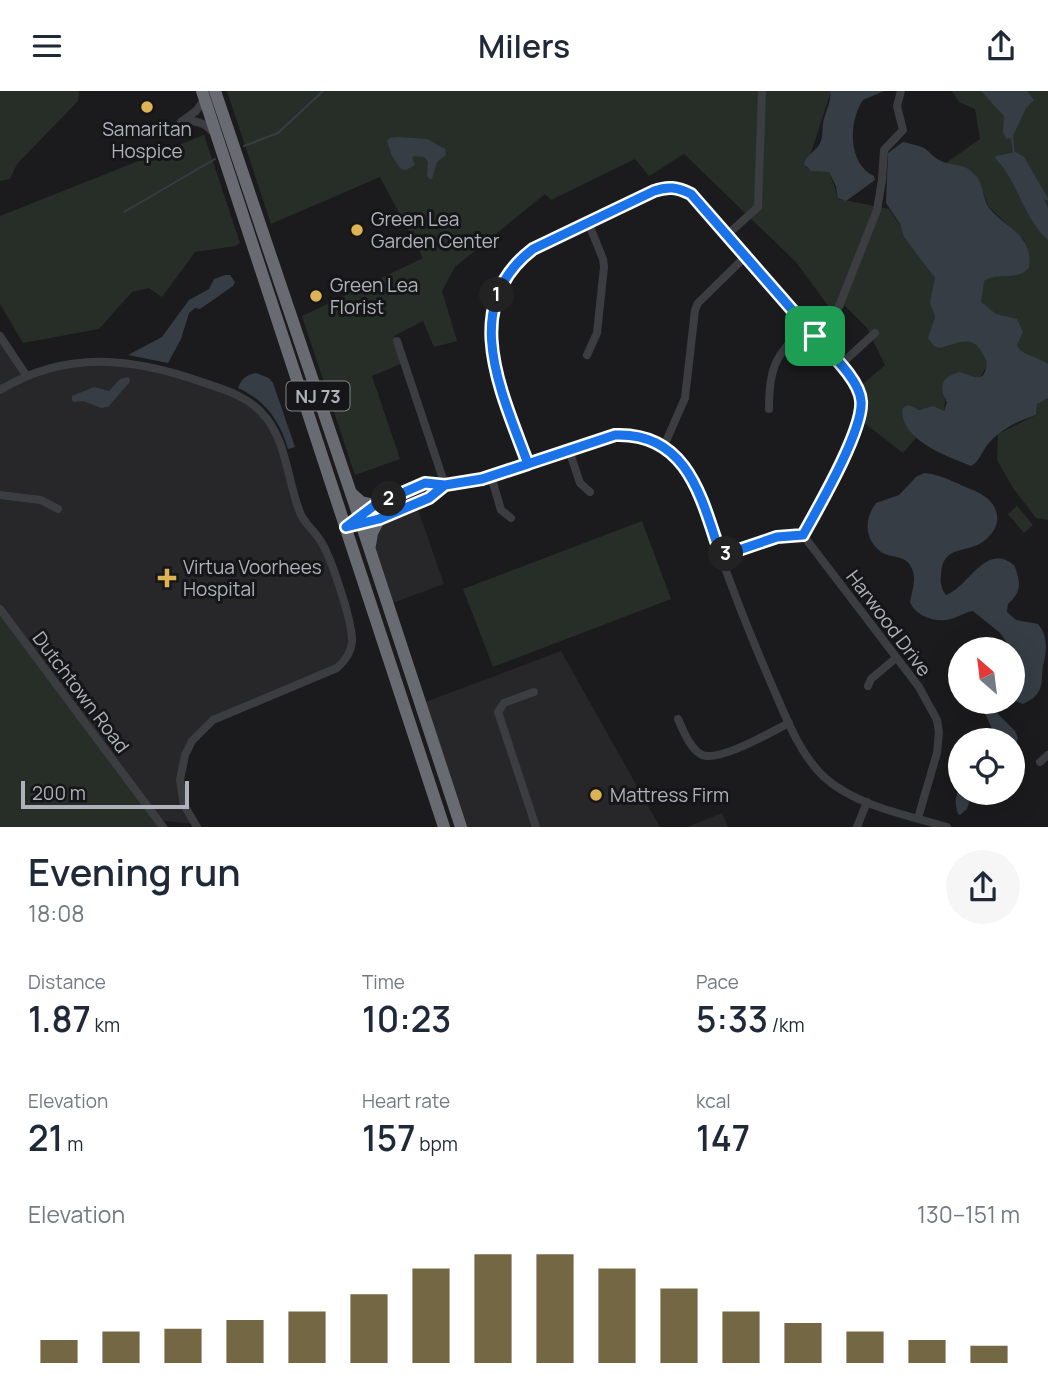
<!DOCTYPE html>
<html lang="en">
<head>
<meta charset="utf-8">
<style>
  body { margin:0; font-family:Manrope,sans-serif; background:#f6f6f7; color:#1f2937; height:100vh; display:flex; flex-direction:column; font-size:26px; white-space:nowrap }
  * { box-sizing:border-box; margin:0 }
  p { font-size:23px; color:#747a83 }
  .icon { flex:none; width:38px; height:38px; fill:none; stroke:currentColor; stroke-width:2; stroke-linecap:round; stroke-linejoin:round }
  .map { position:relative; height:736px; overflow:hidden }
  .drawer { display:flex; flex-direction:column; background:#fff; flex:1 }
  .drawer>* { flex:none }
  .needle { width:46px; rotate:332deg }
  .fabs { position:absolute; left:948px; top:546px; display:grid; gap:14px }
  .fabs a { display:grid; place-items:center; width:77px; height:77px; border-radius:50%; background:#fff; box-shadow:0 7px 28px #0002; font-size:35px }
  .scale { position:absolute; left:21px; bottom:18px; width:168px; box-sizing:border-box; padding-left:7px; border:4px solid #afb2bb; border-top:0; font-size:19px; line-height:24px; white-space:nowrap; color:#afb2bb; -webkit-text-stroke:5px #161618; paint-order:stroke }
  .pin { position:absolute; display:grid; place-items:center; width:60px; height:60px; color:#fff; margin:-30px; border-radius:14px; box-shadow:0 4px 10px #0006 }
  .km { position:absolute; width:35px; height:35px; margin:-18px; border-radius:50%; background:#222; color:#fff; font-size:19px; line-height:35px; text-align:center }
  .round { display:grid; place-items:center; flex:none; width:74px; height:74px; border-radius:37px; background:#f6f6f7 }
  .head { display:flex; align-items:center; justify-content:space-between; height:119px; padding:0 28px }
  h1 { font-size:38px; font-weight:600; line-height:52px }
  .figures { display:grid; grid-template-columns:repeat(3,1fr); gap:10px; height:119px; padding:7px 28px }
  .figures div { display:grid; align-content:center }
  .figures b { font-size:35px; font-weight:600 }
  .figures small { font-size:19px; font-weight:400 }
  .figures p { font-size:19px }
  .chart { height:196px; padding:14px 28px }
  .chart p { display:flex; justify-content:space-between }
  .chart svg { width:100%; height:126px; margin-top:7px; stroke:#746844; stroke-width:6 }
  header { display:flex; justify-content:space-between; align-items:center; height:91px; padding:0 28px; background:#fff; font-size:32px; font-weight:600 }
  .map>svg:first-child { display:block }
</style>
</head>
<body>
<header><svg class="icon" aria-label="menu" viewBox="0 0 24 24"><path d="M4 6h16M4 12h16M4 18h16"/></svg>Milers<svg class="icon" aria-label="share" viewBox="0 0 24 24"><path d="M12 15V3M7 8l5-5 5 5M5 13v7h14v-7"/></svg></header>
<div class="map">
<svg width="1048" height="736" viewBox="0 0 1048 736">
  <rect width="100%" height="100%" fill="#1b1b1d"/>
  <g fill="#27272a">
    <polygon points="0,245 26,284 63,275 134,272 238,304 270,331 299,421 317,444 352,540 344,571 225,623 192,650 181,701 195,733 157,729 0,518"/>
    <polygon points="416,413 444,493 387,514 370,450 375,435"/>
    <polygon points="561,560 660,736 461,736 420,613"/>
    <polygon points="722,722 728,736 687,736"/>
  </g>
  <g fill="#272e28">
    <polygon points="0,0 79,0 78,10 17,73 10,88 0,90"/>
    <polygon points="227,0 831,0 806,77 829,81 839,108 889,118 935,187 987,187 1028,179 1025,150 989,116 974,82 946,72 980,48 975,18 959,11 952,0 1048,0 1048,275 1018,259 986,276 980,287 947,288 944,320 903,317 916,347 903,362 858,327 857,298 885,274 867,237 845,215 822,234 829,216 796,171 684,63 649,85 635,68 551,109 545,103 455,176 442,200 457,250 434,256 423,230 394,245 403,272 372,285 400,368 355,384 302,225 423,167 380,86 271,133"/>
    <polygon points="204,44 240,152 235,155 195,161 162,206 149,197 132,201 99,238 23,252 0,213 0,125"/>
    <polygon points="1048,303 1048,429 1036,427 1013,397 997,369 998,343 1036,324 1037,312"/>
    <polygon points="1017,415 1033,434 1024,442 1008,423"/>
    <polygon points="642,430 671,508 493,576 463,498"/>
    <polygon points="0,525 163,736 0,736"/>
  </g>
  <g fill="#363d45">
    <path d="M 830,0 L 884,0 L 863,9 C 848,31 848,73 874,85 L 875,89 L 846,110 L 838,107 L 836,95 L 829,81 L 811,80 L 804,73 C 807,63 817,60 821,50 C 823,45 822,39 823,33 C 824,22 832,12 830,0 Z"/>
    <polygon points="981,0 1027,0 1034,9 1026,17 1012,47 1006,48 1003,41 1004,25"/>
    <polygon points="398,46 427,48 445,58 446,64 437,71 432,88 430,88 427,85 428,71 424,66 414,65 412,67 415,74 406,79 401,78 392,65 387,50 390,47"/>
    <path d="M 903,51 C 910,53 918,54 924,57 C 930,61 934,67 941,70 C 951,75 962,72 971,80 C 985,90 981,107 990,118 C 1008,139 1033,143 1029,177 C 1017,191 998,180 984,190 L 981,211 L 996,223 L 1017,228 L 1023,241 L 1017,254 C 1020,264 1037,265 1048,273 L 1048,307 L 1037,313 L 1036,324 C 1018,330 1001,338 988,353 C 982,360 980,370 971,375 C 947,365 901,350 902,318 C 909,311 912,316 919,319 L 933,315 L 944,320 L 947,311 C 938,295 941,287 959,281 C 975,285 984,295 987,271 C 974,241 964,251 939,257 L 934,255 L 928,247 L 935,226 L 930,211 L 935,187 L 904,146 L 900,133 L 886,112 L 888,62 Z"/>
    <path d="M 1016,61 L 1024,66 L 1048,107 L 1048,110 L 1044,108 L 1048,117 L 1048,149 C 1023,127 1018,90 995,67 L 996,65 Z"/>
    <polygon points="225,184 230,184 235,191 233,195 200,218 195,217 189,222 181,248 168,272 128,264 162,246 189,209 209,198 214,188"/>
    <path d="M 256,282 L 269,287 L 273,292 L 295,356 L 288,358 C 280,330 265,309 238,297 C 242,287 246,284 256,282 Z"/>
    <polygon points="128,286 130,288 129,292 108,316 101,317 83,310 73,311 72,308 72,305 94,296 109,300 120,288"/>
    <path d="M 924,382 C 942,383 959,394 975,400 C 999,410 1006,433 984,450 C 967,463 942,453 941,484 C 940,492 941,498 946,504 C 969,496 985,451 1014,474 C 1021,490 1022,501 1008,513 L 1007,521 L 1016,529 L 1038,533 C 1048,545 1047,559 1043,575 C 1041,585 1044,594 1037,603 C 1034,608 1028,610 1023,613 L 1013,609 L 1013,570 L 1017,566 L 1000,542 L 973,520 C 965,521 959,526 951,528 C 936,532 916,526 910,511 C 912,499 918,486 910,474 C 904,464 890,467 881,461 C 864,448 864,428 876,412 L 899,404 L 916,386 Z"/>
    <polygon points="982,611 1002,611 998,617 998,623 1015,640 1018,647 1013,660 1013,649 997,649 983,618"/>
    <path d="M 961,696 L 961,702 L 972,702 L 967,718 L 960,724 L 958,723 C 955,714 954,704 961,696 Z"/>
  </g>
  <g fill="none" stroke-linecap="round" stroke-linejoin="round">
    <g stroke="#363d45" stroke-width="2">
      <polyline points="1012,45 1014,64"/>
      <polyline points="244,55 278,42 323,0"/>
      <polyline points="124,121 215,68"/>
    </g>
    <g stroke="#3c3d41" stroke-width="8">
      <path d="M 204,9 L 196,20 L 181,31 C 196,29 204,31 214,42"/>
      <polyline points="728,143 758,116 762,0"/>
      <polyline points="0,245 26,284"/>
      <polyline points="815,245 834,228 877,119 882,89 884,59 903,39 897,15 901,0"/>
      <polyline points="397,250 445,394"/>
      <polyline points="587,264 597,242 604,176 603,168 588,131"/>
      <polyline points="840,274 875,242"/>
      <path d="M 0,299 C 68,258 134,267 205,292 C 225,299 246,305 261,321 C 286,346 287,387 299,419 C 303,432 314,439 320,449 C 331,465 353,532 352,551 C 351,562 345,570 337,577 L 213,629 L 192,650 L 185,664 L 180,689 L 184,714 L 197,736"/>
      <path d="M 769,318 C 769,273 776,267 805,234"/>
      <polyline points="664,355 685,307 695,219 698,212 746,165"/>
      <polyline points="569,359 580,392 590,401"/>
      <path d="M 528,373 L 504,308 L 492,259 L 491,220 L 500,199 L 509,182 L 533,158 L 654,100 L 666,96 L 681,97 L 700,111 L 851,287 C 855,295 862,304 861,313 C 861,345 819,414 803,444"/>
      <polyline points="491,385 501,419 511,427"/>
      <polyline points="0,404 41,409 58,418"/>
      <path d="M 360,433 C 390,426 421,414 445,394"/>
      <path d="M 346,436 L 375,414 L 425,392 L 445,394 L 482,388 L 615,344 C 638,343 662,350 678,367 C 700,390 707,426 717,454 C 734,504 753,551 774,599 C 787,629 800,663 824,686 C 856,715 907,724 947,736"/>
      <polyline points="721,465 777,446 803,444 919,596 937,629 939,641 937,662 918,727"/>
      <polyline points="0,518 163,736"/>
      <polyline points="868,595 871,588 896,567"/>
      <polyline points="534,601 504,612 498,621 536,736"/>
      <path d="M 678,628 C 683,639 690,658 702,664 C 720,671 771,641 789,632"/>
      <polyline points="1040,671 1048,664"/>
      <polyline points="857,736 867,711"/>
    </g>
    <g stroke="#696b72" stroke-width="12">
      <polyline points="202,0 444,736"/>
      <polyline points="215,0 361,432 461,736"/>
      <polyline points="351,402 361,411 375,414"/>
      <polyline points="370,454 372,442 379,428"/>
    </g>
  </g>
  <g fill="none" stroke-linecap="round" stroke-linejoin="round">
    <defs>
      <path id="route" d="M 815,245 L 691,103 C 677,96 668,95 654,100 L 533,158 C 458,215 502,302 528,373 L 482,388 L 445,394 L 429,407 L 379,428 L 346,436 L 375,414 L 425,392 L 445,394 L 482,388 L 615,344 C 689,341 702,410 721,465 L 777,446 L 803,444 C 818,417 864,338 861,310 C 860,289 829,261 815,245"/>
    </defs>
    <use href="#route" stroke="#fff" stroke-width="14"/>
    <use href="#route" stroke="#1a73e8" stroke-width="9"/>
  </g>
  <g fill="#ddb453" stroke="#161618" stroke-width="2.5">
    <circle cx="147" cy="16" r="7"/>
    <circle cx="357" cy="139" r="7"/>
    <circle cx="316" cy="205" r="7"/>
    <path d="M163.5 476.5h7v7h7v7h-7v7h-7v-7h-7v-7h7z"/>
    <circle cx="596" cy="704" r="7"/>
  </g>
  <g text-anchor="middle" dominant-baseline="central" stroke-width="6" stroke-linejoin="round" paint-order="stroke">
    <rect fill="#161618" stroke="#81838a" stroke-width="2" x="286.5" y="290.5" width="63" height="29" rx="5"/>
    <g font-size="18" font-weight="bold" fill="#afb2bb">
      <text x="318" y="305">NJ 73</text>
    </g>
    <g font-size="19" fill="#afb2bb" stroke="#161618" text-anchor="start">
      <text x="147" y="38" text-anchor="middle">Samaritan<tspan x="147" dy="22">Hospice</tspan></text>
      <text x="371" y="128">Green Lea<tspan x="371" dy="22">Garden Center</tspan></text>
      <text x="330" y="194">Green Lea<tspan x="330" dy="22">Florist</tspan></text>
      <text x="183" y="476">Virtua Voorhees<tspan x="183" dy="22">Hospital</tspan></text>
      <text x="610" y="704">Mattress Firm</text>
    </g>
    <g font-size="19" fill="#afb2bb" stroke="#161618">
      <text transform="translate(889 532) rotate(53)">Harwood Drive</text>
      <text transform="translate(81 601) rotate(53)">Dutchtown Road</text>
    </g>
  </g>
</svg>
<div class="fabs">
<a><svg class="needle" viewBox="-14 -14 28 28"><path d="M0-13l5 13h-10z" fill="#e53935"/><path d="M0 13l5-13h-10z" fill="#747a83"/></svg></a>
<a><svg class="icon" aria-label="locate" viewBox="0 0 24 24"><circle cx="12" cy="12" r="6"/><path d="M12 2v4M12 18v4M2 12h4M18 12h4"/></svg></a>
</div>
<div class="scale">200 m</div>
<div class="pin" style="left:815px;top:245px;background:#1e9e55"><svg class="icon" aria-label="arrive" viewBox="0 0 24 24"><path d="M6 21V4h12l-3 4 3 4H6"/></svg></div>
<b class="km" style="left:497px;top:204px">1</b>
<b class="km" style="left:389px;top:408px">2</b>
<b class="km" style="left:726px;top:463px">3</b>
</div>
<section class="drawer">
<div class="head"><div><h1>Evening run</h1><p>18:08</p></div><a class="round"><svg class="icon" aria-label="share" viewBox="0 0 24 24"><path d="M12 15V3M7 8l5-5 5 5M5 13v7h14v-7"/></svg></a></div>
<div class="figures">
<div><p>Distance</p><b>1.87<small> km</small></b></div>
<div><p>Time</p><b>10:23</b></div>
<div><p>Pace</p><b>5:33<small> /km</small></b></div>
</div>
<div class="figures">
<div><p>Elevation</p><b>21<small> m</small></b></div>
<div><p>Heart rate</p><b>157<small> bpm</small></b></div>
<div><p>kcal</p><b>147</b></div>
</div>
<div class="chart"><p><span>Elevation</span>130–151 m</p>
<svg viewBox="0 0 160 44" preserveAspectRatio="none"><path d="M5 44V36M15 44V33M25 44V32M35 44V29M45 44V26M55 44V20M65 44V11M75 44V6M85 44V6M95 44V11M105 44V18M115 44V26M125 44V30M135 44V33M145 44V36M155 44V38"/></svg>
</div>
</section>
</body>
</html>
